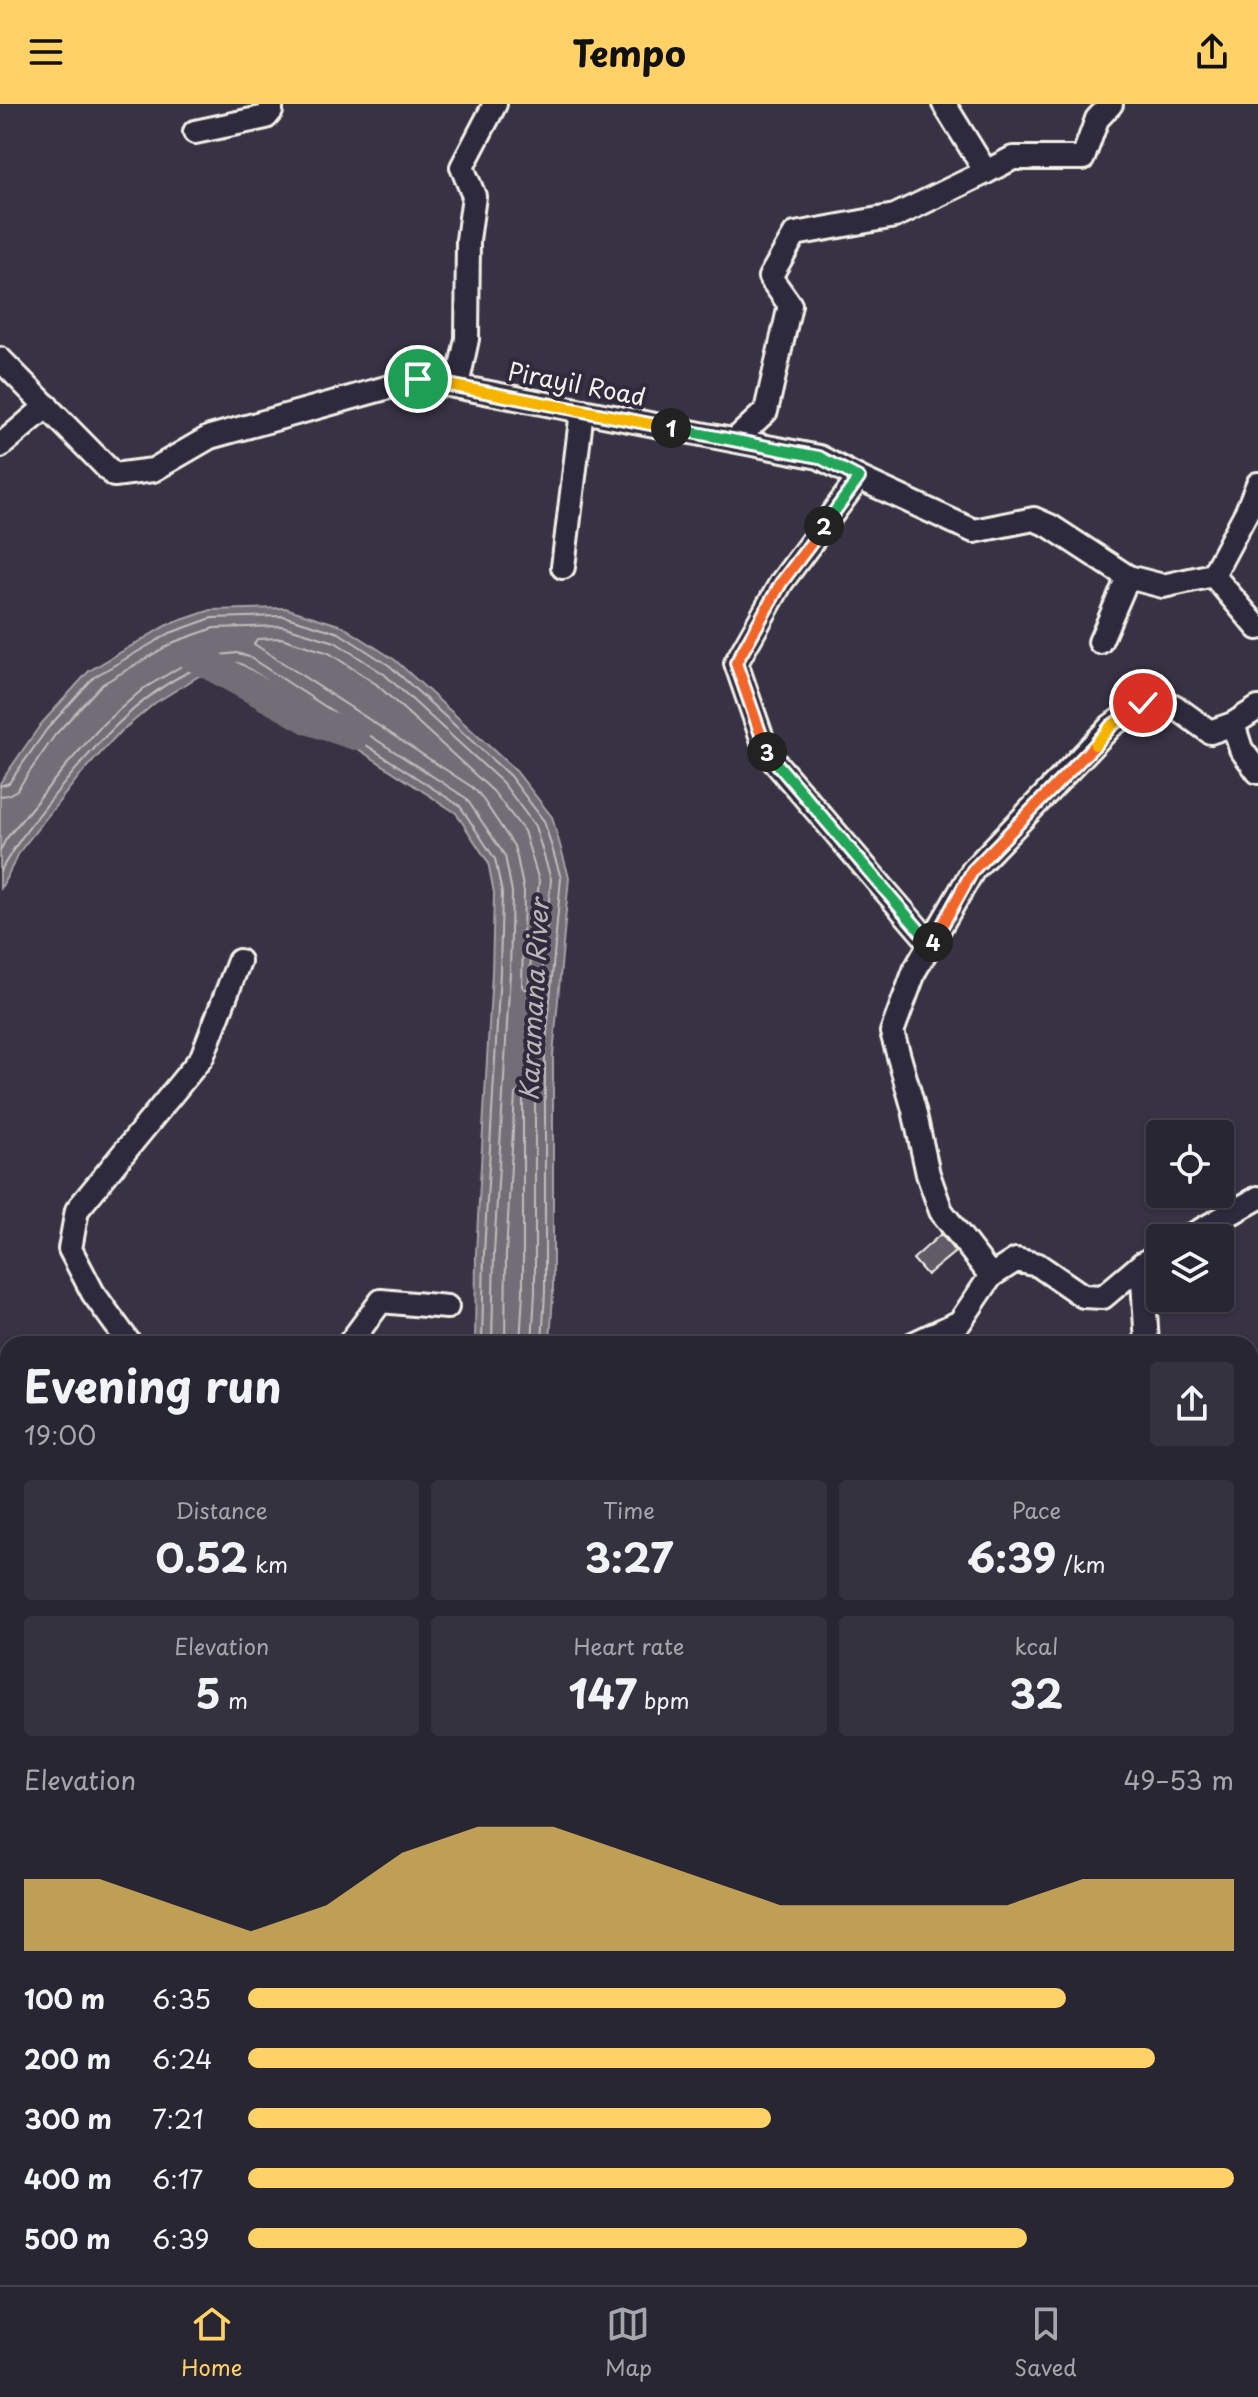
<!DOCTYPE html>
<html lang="en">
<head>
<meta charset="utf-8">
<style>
  body { margin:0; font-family:"Playpen Sans",sans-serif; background:#35323f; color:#f1f3f6; height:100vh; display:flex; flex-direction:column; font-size:30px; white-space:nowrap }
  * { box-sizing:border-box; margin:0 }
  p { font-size:26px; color:#a5a5ac }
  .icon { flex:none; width:44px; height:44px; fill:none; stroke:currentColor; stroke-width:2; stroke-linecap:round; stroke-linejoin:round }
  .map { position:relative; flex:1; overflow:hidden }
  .details { position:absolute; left:0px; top:1232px; width:1258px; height:950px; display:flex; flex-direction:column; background:#292633; border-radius:24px 24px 0 0; box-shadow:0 2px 6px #0004,0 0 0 2px #45434e }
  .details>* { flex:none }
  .fabs { position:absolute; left:1146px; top:1016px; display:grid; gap:16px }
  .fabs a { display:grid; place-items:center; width:88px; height:88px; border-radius:8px; background:#292633; box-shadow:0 2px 6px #0004,0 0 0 2px #45434e; font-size:40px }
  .pin { position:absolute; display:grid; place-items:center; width:68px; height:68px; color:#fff; margin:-34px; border:4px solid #fff; border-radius:50%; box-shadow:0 2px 8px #0007 }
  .km { position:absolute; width:40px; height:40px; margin:-20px; border-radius:50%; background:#222; color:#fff; font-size:22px; line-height:40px; text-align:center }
  .round { display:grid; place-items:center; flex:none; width:84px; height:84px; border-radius:8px; background:#35323f }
  .overview { display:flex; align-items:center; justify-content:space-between; height:136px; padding:0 24px }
  h1 { font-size:44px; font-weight:700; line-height:60px }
  .stats { display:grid; grid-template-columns:repeat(3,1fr); gap:12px; height:136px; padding:8px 24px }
  .stats div { display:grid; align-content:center; border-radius:8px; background:#35323f; text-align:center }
  .stats b { font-size:40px; font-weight:700 }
  .stats small { font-size:22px; font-weight:400 }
  .stats p { font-size:22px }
  .chart { height:224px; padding:16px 24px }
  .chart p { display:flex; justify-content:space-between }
  .chart svg { width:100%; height:144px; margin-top:8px; fill:#ffd166; opacity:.7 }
  ul { padding:0 24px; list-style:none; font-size:26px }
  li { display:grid; grid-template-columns:128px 96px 1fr; align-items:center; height:60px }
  li i { height:20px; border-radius:10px; background:#ffd166 }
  header { display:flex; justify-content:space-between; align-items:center; height:104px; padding:0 24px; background:#ffd166; color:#111; font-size:36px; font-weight:700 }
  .dock { display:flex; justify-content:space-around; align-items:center; height:112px; border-top:2px solid #45434e; background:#292633; font-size:22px; color:#a5a5ac }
  .dock a { display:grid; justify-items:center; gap:4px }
  .dock .current { color:#ffd166 }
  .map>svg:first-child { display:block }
</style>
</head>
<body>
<header><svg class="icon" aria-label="menu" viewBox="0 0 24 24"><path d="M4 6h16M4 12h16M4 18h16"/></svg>Tempo<svg class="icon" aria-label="share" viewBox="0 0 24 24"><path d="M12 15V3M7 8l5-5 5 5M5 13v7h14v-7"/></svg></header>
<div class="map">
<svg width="1258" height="2181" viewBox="0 0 1258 2181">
  <rect width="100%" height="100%" fill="#373244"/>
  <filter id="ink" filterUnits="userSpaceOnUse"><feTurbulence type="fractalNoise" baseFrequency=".0125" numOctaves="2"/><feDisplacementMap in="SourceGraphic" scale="16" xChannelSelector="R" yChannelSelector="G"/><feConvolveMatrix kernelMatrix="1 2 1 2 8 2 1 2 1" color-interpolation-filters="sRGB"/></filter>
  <g filter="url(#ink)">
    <g fill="#726e77" stroke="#a6a2a4" stroke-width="2">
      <polygon points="285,504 342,522 395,556 516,667 552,713 569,773 553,952 553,1189 550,1240 475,1240 476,1149 492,868 494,789 488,758 456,709 239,567 199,572 155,599 117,631 77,675 20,747 0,786 0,679 41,620 89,567 167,521 211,506"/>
      <polygon points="1250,1793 1258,1796 1258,1867 1250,1867"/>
    </g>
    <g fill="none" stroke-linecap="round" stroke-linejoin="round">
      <g stroke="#c0bdbb" stroke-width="2">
        <polygon points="281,534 329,549 376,580 493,687 524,727 539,777 528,885 524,885 522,882 524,788 517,753 514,742 480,691 472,683 254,540 257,535"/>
        <polyline points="0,682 9,679 47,625 94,573 170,529 212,514 283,512 339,529 390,562 510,672 544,717 561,774 545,951 545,1188 542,1240"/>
        <polyline points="0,692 8,691 17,686 55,631 101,581 174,538 214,524 282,522 335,538 384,570 503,679 535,722 551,775 535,951 535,1188 532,1240"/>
        <polyline points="0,747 6,735 64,664 104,619 143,585 195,554 237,549 249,553 466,694 505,752 512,788 510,868 494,1149 492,1240"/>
        <path d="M 0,768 C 15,740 34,717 53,693 C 91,646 138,590 195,565 C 207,560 224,561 238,559 L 243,561 L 460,702 L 495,755 L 502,789 L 500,868 L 484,1149 L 482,1240"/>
        <polyline points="505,1240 506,1150 515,990 519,987 523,991 523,1188 520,1240"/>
      </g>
      <polyline stroke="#726e77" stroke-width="30" points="190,550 310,616 355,631"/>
    </g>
    <polygon fill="#5f5c67" stroke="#f4f1e8" stroke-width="2" points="941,1130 955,1148 927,1171 913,1155"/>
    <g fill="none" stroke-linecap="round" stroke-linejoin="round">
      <defs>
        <g id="minor">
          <polyline points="944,0 986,68 1013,54 1083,54 1097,15 1111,0"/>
          <polyline points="195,28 266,13 271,7 271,0"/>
          <polyline points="0,255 114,371 153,366 210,333 418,275 819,353 859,374 974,427 1034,415 1050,422 1128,473 1163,482 1213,471 1247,407 1258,380"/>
          <polyline points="457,282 467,235 468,136 474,92 462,63 495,0"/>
          <polyline points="735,336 766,307 790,201 770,173 795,130 895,112 986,68"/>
          <polyline points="0,342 47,302"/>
          <polyline points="859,374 781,479 736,559 767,649 932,841"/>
          <polyline points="563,463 582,307"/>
          <polyline points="1213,471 1258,524"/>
          <polyline points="1100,538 1128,473"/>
          <polyline points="1258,604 1233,620 1241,645 1258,668"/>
          <polyline points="1187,1134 1258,1094"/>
          <polyline points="1160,1150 1142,1160 1103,1193 1083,1192 1038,1161 1016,1156 991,1172 941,1107 928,1070 914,1006 892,928 915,866 973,766 1111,622 1143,599 1174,602 1210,628 1233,620"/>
          <polyline points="1142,1160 1147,1240"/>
          <polyline points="130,1240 93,1189 70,1145 77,1106 202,953 239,857"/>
          <polyline points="349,1240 381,1197 447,1203"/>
          <polyline points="913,1240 960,1218 991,1172"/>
          <polyline points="1250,1364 1258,1373"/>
          <polyline points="0,2112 8,2119"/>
          <polyline points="70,2174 76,2181"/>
          <polyline points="327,2174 338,2181"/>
          <polyline points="235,2181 238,2174"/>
          <polyline points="747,2181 757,2174"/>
        </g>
      </defs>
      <use href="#minor" stroke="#f4f1e8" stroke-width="28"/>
      <use href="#minor" stroke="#2f2a3d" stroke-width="22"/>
    </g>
  </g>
  <g fill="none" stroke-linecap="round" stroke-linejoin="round" filter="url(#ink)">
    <defs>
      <polyline id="split-1" points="418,275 671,324"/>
      <polyline id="split-2" points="671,324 819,353 859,374 824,422"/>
      <polyline id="split-3" points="767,648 736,559 781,479 824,422"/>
      <polyline id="split-4" points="767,648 932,841 933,838"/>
      <polyline id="split-5" points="933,838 973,766 1095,641"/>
      <polyline id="split-6" points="1095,641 1111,622 1143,599"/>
    </defs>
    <use href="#split-1" stroke="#fff" stroke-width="16"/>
    <use href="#split-2" stroke="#fff" stroke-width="16"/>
    <use href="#split-3" stroke="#fff" stroke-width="16"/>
    <use href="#split-4" stroke="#fff" stroke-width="16"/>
    <use href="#split-5" stroke="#fff" stroke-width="16"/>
    <use href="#split-6" stroke="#fff" stroke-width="16"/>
    <use href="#split-1" stroke="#f5b400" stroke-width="10"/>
    <use href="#split-2" stroke="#22a559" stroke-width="10"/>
    <use href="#split-3" stroke="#f0652b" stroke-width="10"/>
    <use href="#split-4" stroke="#22a559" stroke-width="10"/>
    <use href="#split-5" stroke="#f0652b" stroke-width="10"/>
    <use href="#split-6" stroke="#f5b400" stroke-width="10"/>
  </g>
  <g text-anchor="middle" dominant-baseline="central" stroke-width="8" stroke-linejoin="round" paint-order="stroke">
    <g font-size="24" fill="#f4f1e8" stroke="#2f2a3d">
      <text transform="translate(577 279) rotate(11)">Pirayil Road</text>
    </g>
    <g font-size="26" font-style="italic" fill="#bab6b5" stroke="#2f2a3d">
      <text transform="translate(533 896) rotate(-87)">Karamana River</text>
    </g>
  </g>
</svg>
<div class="fabs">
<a><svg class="icon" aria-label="locate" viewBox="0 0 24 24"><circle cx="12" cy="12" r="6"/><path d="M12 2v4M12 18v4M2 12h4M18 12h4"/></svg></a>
<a><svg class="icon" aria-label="layers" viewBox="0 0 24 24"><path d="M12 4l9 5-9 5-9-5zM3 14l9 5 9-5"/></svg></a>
</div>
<div class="pin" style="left:418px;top:275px;background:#1e9e55"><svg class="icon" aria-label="arrive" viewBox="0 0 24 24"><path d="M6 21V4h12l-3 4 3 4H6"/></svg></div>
<div class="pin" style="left:1143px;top:599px;background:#d93025"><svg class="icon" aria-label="check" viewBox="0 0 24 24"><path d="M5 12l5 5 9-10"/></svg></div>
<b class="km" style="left:671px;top:324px">1</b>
<b class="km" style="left:824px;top:422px">2</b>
<b class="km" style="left:767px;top:648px">3</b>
<b class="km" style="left:933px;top:838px">4</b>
<section class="details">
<div class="overview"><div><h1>Evening run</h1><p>19:00</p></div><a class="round"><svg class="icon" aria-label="share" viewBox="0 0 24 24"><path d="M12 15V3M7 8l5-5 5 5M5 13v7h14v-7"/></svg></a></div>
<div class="stats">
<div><p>Distance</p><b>0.52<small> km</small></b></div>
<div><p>Time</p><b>3:27</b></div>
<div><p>Pace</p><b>6:39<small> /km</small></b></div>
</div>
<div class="stats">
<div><p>Elevation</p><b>5<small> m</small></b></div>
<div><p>Heart rate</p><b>147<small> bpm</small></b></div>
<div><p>kcal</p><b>32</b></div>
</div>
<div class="chart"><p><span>Elevation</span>49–53 m</p>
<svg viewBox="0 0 160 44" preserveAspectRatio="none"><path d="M0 44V22L10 22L20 30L30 38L40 30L50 14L60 6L70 6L80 14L90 22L100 30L110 30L120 30L130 30L140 22L150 22L160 22V44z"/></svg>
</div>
<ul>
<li><b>100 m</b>6:35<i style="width:83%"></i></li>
<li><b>200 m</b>6:24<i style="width:92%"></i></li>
<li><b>300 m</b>7:21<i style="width:53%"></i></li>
<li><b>400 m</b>6:17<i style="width:100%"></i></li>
<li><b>500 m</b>6:39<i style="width:79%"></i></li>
</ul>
</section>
</div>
<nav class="dock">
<a class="current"><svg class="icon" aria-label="home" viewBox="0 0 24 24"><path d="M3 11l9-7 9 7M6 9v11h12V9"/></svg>Home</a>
<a><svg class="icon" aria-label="map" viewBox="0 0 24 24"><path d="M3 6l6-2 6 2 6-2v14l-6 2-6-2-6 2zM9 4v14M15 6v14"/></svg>Map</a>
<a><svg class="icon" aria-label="saved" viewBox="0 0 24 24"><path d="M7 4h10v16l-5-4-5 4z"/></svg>Saved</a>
</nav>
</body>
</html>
